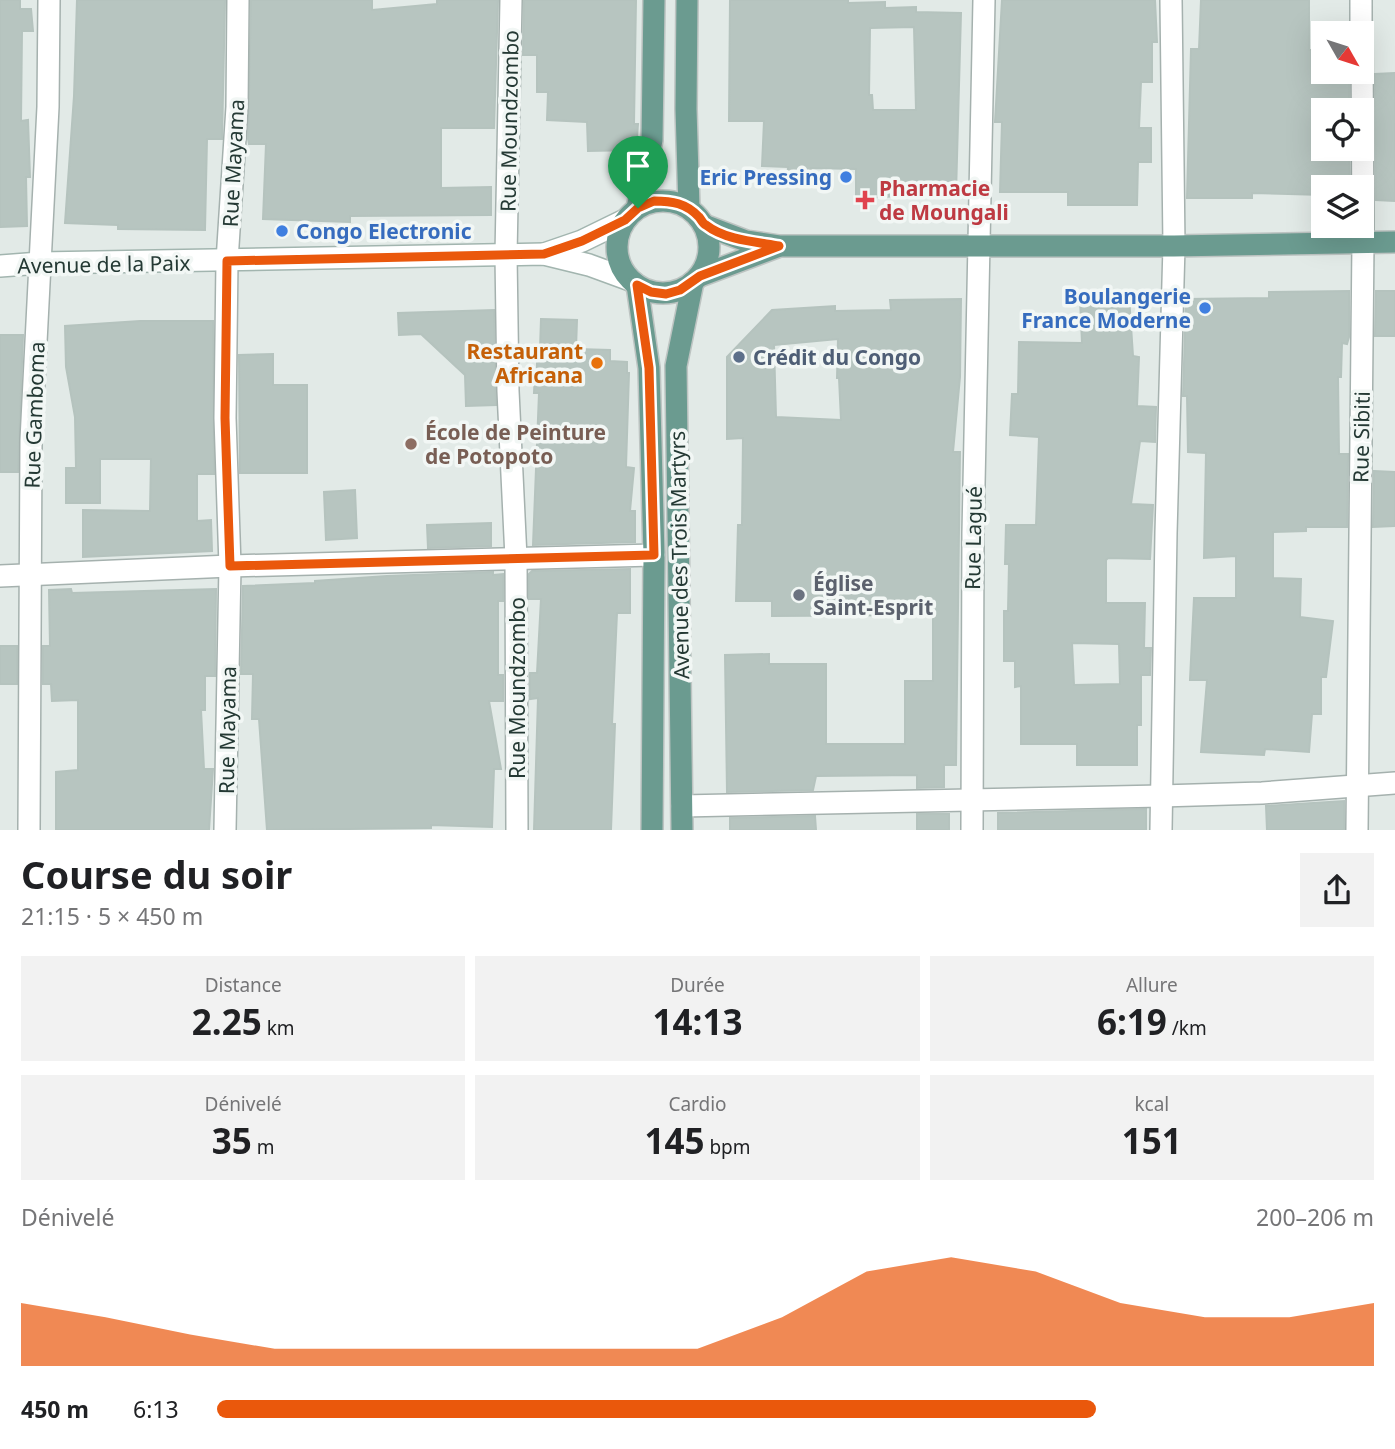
<!DOCTYPE html>
<html lang="fr">
<head>
<meta charset="utf-8">
<style>
  body { margin:0; font-family:"Noto Sans",sans-serif; background:#f2f2f2; color:#202124; height:100vh; display:flex; flex-direction:column; font-size:26px; white-space:nowrap }
  * { box-sizing:border-box; margin:0 }
  p { font-size:23px; color:#757577 }
  .icon { flex:none; width:38px; height:38px; fill:none; stroke:currentColor; stroke-width:2; stroke-linecap:round; stroke-linejoin:round }
  .map { position:relative; height:830px; overflow:hidden }
  .side { display:flex; flex-direction:column; background:#fff; flex:1 }
  .side>* { flex:none }
  .needle { width:46px; rotate:129deg }
  .fabs { position:absolute; left:1311px; top:21px; display:grid; gap:14px }
  .fabs a { display:grid; place-items:center; width:63px; height:63px; border-radius:0px; background:#fff; box-shadow:0 7px 28px #0002; font-size:35px }
  .pin { position:absolute; display:grid; place-items:center; width:60px; height:60px; color:#fff; margin:-72px -30px; border-radius:50% 50% 50% 0; rotate:-45deg; box-shadow:0 0 7px #0007 }
  .pin .icon { rotate:45deg }
  .round { display:grid; place-items:center; flex:none; width:74px; height:74px; border-radius:0px; background:#f2f2f2 }
  .summary { display:flex; align-items:center; justify-content:space-between; height:119px; padding:0 21px }
  h1 { font-size:38px; font-weight:700; line-height:52px }
  .figures { display:grid; grid-template-columns:repeat(3,1fr); gap:10px; height:119px; padding:7px 21px }
  .figures div { display:grid; align-content:center; border-radius:0px; background:#f2f2f2; text-align:center }
  .figures b { font-size:35px; font-weight:700 }
  .figures small { font-size:19px; font-weight:400 }
  .figures p { font-size:19px }
  .chart { height:196px; padding:14px 21px }
  .chart p { display:flex; justify-content:space-between }
  .chart svg { width:100%; height:126px; margin-top:7px; fill:#ea580c; opacity:.7 }
  ul { padding:0 21px; list-style:none; font-size:23px }
  li { display:grid; grid-template-columns:112px 84px 1fr; align-items:center; height:52px }
  li i { height:18px; border-radius:9px; background:#ea580c }
  .map>svg:first-child { display:block }
</style>
</head>
<body>
<div class="map">
<svg width="1395" height="830" viewBox="0 0 1395 830">
  <rect width="100%" height="100%" fill="#e2eae7"/>
  <g fill="#b7c5c0" stroke="#b5c3be" stroke-width="2" fill-rule="evenodd">
    <polygon points="0,0 20,0 20,9 31,9 33,31 22,31 21,121 28,120 30,177 26,177 27,226 0,227"/>
    <polygon points="77,0 225,0 222,139 207,139 205,230 118,229 118,225 65,223 74,96"/>
    <polygon points="251,0 372,0 372,10 437,4 437,0 498,0 494,128 441,128 441,188 491,187 491,215 350,216 350,222 263,219 266,144 249,144 248,139"/>
    <polygon points="524,0 636,0 634,124 638,124 636,150 588,151 587,122 547,120 548,92 537,92 537,55 523,55"/>
    <path d="M 730,0 L 848,0 L 848,3 L 885,2 L 885,8 L 916,7 L 916,12 L 961,13 L 956,194 L 856,198 L 856,169 L 811,168 L 811,181 L 787,181 L 788,167 L 762,166 L 764,121 L 729,121 ZM 914,27 L 916,110 L 873,110 L 872,95 L 869,95 L 870,28 Z"/>
    <polygon points="1002,0 1155,0 1157,42 1152,42 1152,82 1141,82 1139,128 1151,128 1151,162 1138,162 1137,205 1068,205 1068,192 1000,192 1002,122 995,122"/>
    <polygon points="1201,0 1309,0 1309,50 1323,50 1323,72 1328,72 1328,77 1349,76 1349,110 1323,110 1323,153 1349,152 1350,187 1323,187 1323,195 1252,193 1252,198 1187,198 1191,49 1199,49"/>
    <polygon points="1395,73 1395,201 1376,200 1375,74"/>
    <polygon points="1349,291 1349,337 1347,344 1342,343 1341,377 1338,377 1339,454 1348,454 1347,527 1306,527 1306,531 1273,532 1273,578 1301,579 1300,617 1333,621 1326,677 1321,677 1321,714 1312,714 1309,752 1265,749 1264,755 1201,752 1207,680 1190,680 1194,598 1236,598 1236,556 1204,558 1206,453 1188,452 1187,396 1183,396 1186,299 1269,298 1269,292"/>
    <polygon points="1376,291 1395,291 1395,336 1375,336"/>
    <path d="M 1129,296 L 1133,356 L 1139,357 L 1137,406 L 1156,407 L 1155,442 L 1140,441 L 1131,504 L 1153,505 L 1150,559 L 1108,558 L 1106,560 L 1106,603 L 1145,603 L 1144,648 L 1151,648 L 1150,675 L 1141,675 L 1141,725 L 1137,725 L 1137,765 L 1077,765 L 1077,744 L 1021,744 L 1021,686 L 1015,687 L 1015,661 L 1004,661 L 1004,611 L 1008,611 L 1009,564 L 1005,564 L 1006,525 L 1036,525 L 1039,437 L 1010,435 L 1012,394 L 1018,394 L 1019,342 L 1082,343 L 1080,299 ZM 1072,643 L 1119,644 L 1120,684 L 1074,685 Z"/>
    <path d="M 961,299 L 960,377 L 953,452 L 960,452 L 956,765 L 944,765 L 944,787 L 917,788 L 917,775 L 816,776 L 813,790 L 727,792 L 725,655 L 769,654 L 769,664 L 826,664 L 826,744 L 905,744 L 905,681 L 933,681 L 933,615 L 772,616 L 772,601 L 736,601 L 738,525 L 742,525 L 743,438 L 727,439 L 727,357 L 772,310 L 835,306 L 835,311 L 891,310 L 890,300 ZM 838,339 L 837,378 L 839,378 L 841,420 L 776,417 L 774,345 Z"/>
    <polygon points="494,310 496,405 466,406 465,375 421,334 399,335 398,313"/>
    <polygon points="541,319 577,320 576,349 610,350 610,361 627,362 627,373 629,373 626,467 634,468 630,511 635,511 635,542 533,545 539,393 534,393 535,373 537,373 537,349 540,349"/>
    <polygon points="140,321 213,321 214,474 197,474 197,521 211,520 212,551 83,557 83,510 150,511 151,459 100,459 100,503 66,503 66,468 76,468 75,417 66,367 65,326"/>
    <polygon points="0,335 23,335 18,472 0,472"/>
    <polygon points="273,354 273,385 307,385 307,473 240,473 239,355"/>
    <polygon points="1374,471 1395,472 1395,526 1373,527"/>
    <polygon points="355,490 357,538 326,540 324,492"/>
    <polygon points="491,523 491,546 428,548 427,525"/>
    <polygon points="630,569 630,613 617,613 612,724 615,724 611,830 534,830 538,698 530,699 530,673 537,673 541,599 529,599 529,574 532,571"/>
    <polygon points="493,572 493,575 503,574 503,601 498,601 498,675 503,675 503,701 489,701 501,769 494,769 492,827 431,825 431,828 267,830 259,719 252,719 253,674 241,674 243,586 315,583 315,581 387,576"/>
    <polygon points="71,589 72,593 216,589 215,676 205,676 205,710 201,710 204,769 213,769 209,830 56,830 56,772 78,770 78,700 52,701 51,684 43,684 43,646 50,646 49,590"/>
    <rect x="0" y="646" width="17" height="38"/>
    <polygon points="1344,801 1344,830 1267,830 1266,806"/>
    <polygon points="1146,809 1146,830 998,830 998,813"/>
    <rect x="917" y="814" width="32" height="16"/>
    <polygon points="815,816 816,830 730,830 730,818"/>
  </g>
  <g fill="none" stroke-linecap="round" stroke-linejoin="round">
    <defs>
      <g id="minor">
        <polyline points="511,0 506,255 508,391 516,558 517,830"/>
        <polyline points="1361,0 1361,33"/>
        <polyline points="0,576 230,566 654,555"/>
        <polyline points="682,806 1161,796 1262,793 1395,783"/>
        <polyline points="29,830 31,440 48,107 49,0"/>
        <polyline points="225,830 230,566 225,418 227,261 237,107 238,0"/>
        <polyline points="972,830 973,533 984,0"/>
        <polyline points="1161,830 1166,533 1174,246 1171,0"/>
        <polyline points="1357,830 1363,242 1362,45"/>
      </g>
      <g id="secondary">
        <polyline points="544,254 582,241 625,220"/>
        <polyline points="0,266 40,263 544,254 589,265 630,280"/>
      </g>
      <g id="primary">
        <polyline points="687,0 686,109 689,208"/>
        <circle cx="663" cy="247" r="46"/>
        <polyline points="637,208 652,140 654,0"/>
        <polyline points="704,225 746,241 779,246 1174,246 1395,242"/>
        <polyline points="700,276 777,247"/>
        <polyline points="637,285 649,368 654,555 652,830"/>
        <polyline points="682,830 676,366 693,282"/>
      </g>
    </defs>
    <use href="#minor" stroke="#a5b1ae" stroke-width="24"/>
    <use href="#secondary" stroke="#a2b5af" stroke-width="24"/>
    <use href="#primary" stroke="#bdc4c2" stroke-width="24"/>
    <use href="#minor" stroke="#fff" stroke-width="21"/>
    <use href="#secondary" stroke="#fff" stroke-width="21"/>
    <use href="#primary" stroke="#6b9b90" stroke-width="21"/>
  </g>
  <g fill="none" stroke-linecap="round" stroke-linejoin="round">
    <defs>
      <path id="route" d="M 654,201 C 672,201 686,203 699,217 C 701,219 703,224 706,225 C 725,240 756,242 779,246 L 700,276 L 680,290 L 666,294 L 651,292 L 637,285 L 649,368 L 654,555 L 230,566 L 225,418 L 227,261 L 544,254 L 582,241 L 625,220 L 638,208 Z"/>
    </defs>
    <use href="#route" stroke="#fff" stroke-width="14"/>
    <use href="#route" stroke="#ea580c" stroke-width="9"/>
  </g>
  <g fill="#3f7fe0" stroke="#f2f7f5" stroke-width="2.5">
    <circle cx="846" cy="177" r="7"/>
    <circle cx="282" cy="231" r="7"/>
    <circle cx="1205" cy="308" r="7"/>
  </g>
  <path fill="#e0444e" stroke="#f2f7f5" stroke-width="2.5" d="M861.5 189.5h7v7h7v7h-7v7h-7v-7h-7v-7h7z"/>
  <circle fill="#5c6f8a" stroke="#f2f7f5" stroke-width="2.5" cx="739" cy="357" r="7"/>
  <circle fill="#e8710a" stroke="#f2f7f5" stroke-width="2.5" cx="597" cy="363" r="7"/>
  <circle fill="#8d6e63" stroke="#f2f7f5" stroke-width="2.5" cx="411" cy="444" r="7"/>
  <circle fill="#6b7280" stroke="#f2f7f5" stroke-width="2.5" cx="799" cy="595" r="7"/>
  <g text-anchor="middle" dominant-baseline="central" stroke-width="7" stroke-linejoin="round" paint-order="stroke">
    <g font-size="21" fill="#243934" stroke="#f2f7f5">
      <text transform="translate(509 121) rotate(-89)">Rue Moundzombo</text>
      <text transform="translate(233 163) rotate(-87)">Rue Mayama</text>
      <text transform="translate(104 264) rotate(-1)">Avenue de la Paix</text>
      <text transform="translate(34 415) rotate(-88)">Rue Gamboma</text>
      <text transform="translate(1361 437) rotate(-89)">Rue Sibiti</text>
      <text transform="translate(973 538) rotate(-89)">Rue Lagué</text>
      <text transform="translate(679 555) rotate(-91)">Avenue des Trois Martyrs</text>
      <text transform="translate(517 688) rotate(-90)">Rue Moundzombo</text>
      <text transform="translate(227 730) rotate(-89)">Rue Mayama</text>
    </g>
    <g font-size="21" font-weight="bold" fill="#366cbe" stroke="#f2f7f5" text-anchor="end">
      <text x="832" y="177">Eric Pressing</text>
      <text x="296" y="231" text-anchor="start">Congo Electronic</text>
      <text x="1191" y="296">Boulangerie<tspan x="1191" dy="24">France Moderne</tspan></text>
    </g>
    <g font-size="21" font-weight="bold" fill="#be3a42" stroke="#f2f7f5" text-anchor="start">
      <text x="879" y="188">Pharmacie<tspan x="879" dy="24">de Moungali</tspan></text>
    </g>
    <g font-size="21" font-weight="bold" fill="#c56008" stroke="#f2f7f5" text-anchor="end">
      <text x="583" y="351">Restaurant<tspan x="583" dy="24">Africana</tspan></text>
    </g>
    <g font-size="21" font-weight="bold" fill="#4e5e75" stroke="#f2f7f5" text-anchor="start">
      <text x="753" y="357">Crédit du Congo</text>
    </g>
    <g font-size="21" font-weight="bold" fill="#785e54" stroke="#f2f7f5" text-anchor="start">
      <text x="425" y="432">École de Peinture<tspan x="425" dy="24">de Potopoto</tspan></text>
    </g>
    <g font-size="21" font-weight="bold" fill="#5b616d" stroke="#f2f7f5" text-anchor="start">
      <text x="813" y="583">Église<tspan x="813" dy="24">Saint-Esprit</tspan></text>
    </g>
  </g>
</svg>
<div class="fabs">
<a><svg class="needle" viewBox="-14 -14 28 28"><path d="M0-13l5 13h-10z" fill="#e53935"/><path d="M0 13l5-13h-10z" fill="#757577"/></svg></a>
<a><svg class="icon" aria-label="locate" viewBox="0 0 24 24"><circle cx="12" cy="12" r="6"/><path d="M12 2v4M12 18v4M2 12h4M18 12h4"/></svg></a>
<a><svg class="icon" aria-label="layers" viewBox="0 0 24 24"><path d="M12 4l9 5-9 5-9-5zM3 14l9 5 9-5"/></svg></a>
</div>
<div class="pin" style="left:638px;top:208px;background:#1e9e55"><svg class="icon" aria-label="arrive" viewBox="0 0 24 24"><path d="M6 21V4h12l-3 4 3 4H6"/></svg></div>
</div>
<section class="side">
<div class="summary"><div><h1>Course du soir</h1><p>21:15 · 5 × 450 m</p></div><a class="round"><svg class="icon" aria-label="share" viewBox="0 0 24 24"><path d="M12 15V3M7 8l5-5 5 5M5 13v7h14v-7"/></svg></a></div>
<div class="figures">
<div><p>Distance</p><b>2.25<small> km</small></b></div>
<div><p>Durée</p><b>14:13</b></div>
<div><p>Allure</p><b>6:19<small> /km</small></b></div>
</div>
<div class="figures">
<div><p>Dénivelé</p><b>35<small> m</small></b></div>
<div><p>Cardio</p><b>145<small> bpm</small></b></div>
<div><p>kcal</p><b>151</b></div>
</div>
<div class="chart"><p><span>Dénivelé</span>200–206 m</p>
<svg viewBox="0 0 160 44" preserveAspectRatio="none"><path d="M0 44V22L10 27L20 33L30 38L40 38L50 38L60 38L70 38L80 38L90 27L100 11L110 6L120 11L130 22L140 27L150 27L160 22V44z"/></svg>
</div>
<ul>
<li><b>450 m</b>6:13<i style="width:76%"></i></li>
</ul>
</section>
</body>
</html>
